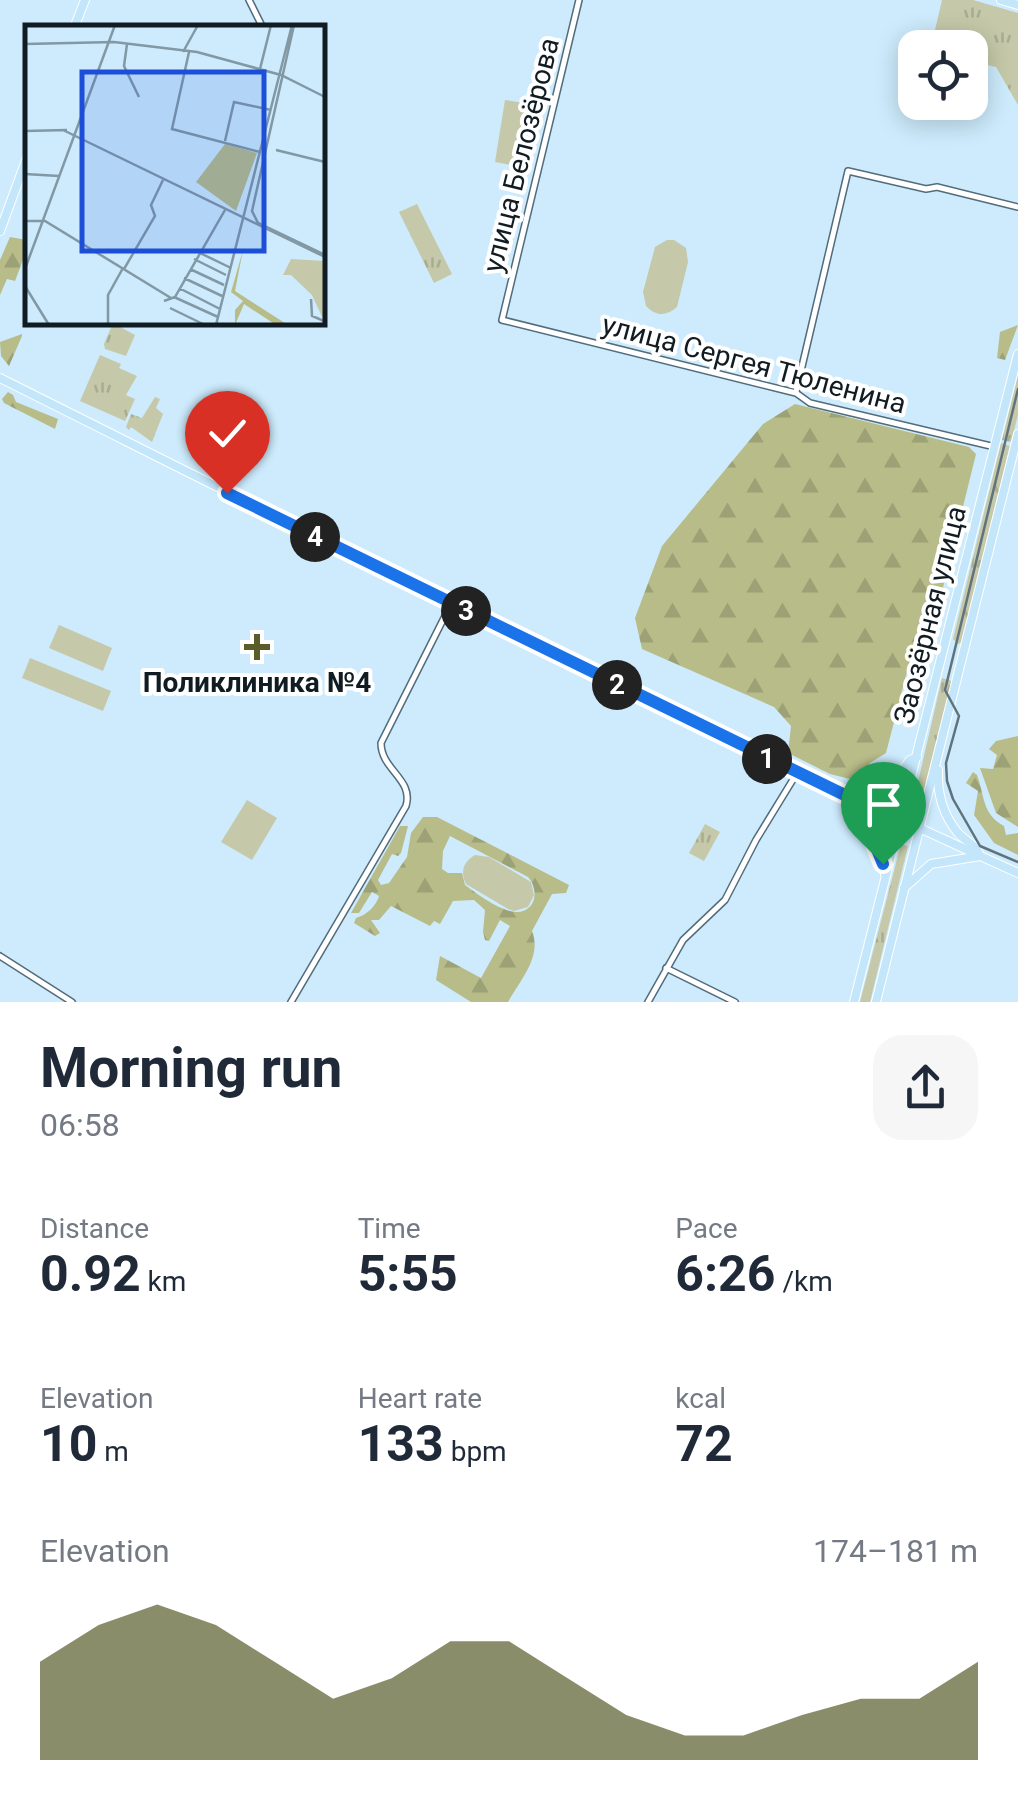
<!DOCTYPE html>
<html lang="en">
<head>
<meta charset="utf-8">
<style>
  body { margin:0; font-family:Roboto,sans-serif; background:#f6f6f7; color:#1f2937; height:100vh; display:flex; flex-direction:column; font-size:38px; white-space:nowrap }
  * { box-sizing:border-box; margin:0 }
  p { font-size:32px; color:#747a83 }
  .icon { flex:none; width:55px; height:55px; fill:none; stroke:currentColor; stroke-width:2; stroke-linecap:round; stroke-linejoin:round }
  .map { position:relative; height:1002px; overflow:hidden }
  .drawer { display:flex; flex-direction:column; background:#fff; flex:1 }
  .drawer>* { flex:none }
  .controls { position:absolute; left:898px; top:30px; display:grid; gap:20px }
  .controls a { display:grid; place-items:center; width:90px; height:90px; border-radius:20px; background:#fff; box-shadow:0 5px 25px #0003; font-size:50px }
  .pin { position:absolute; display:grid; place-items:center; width:85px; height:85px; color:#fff; margin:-102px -42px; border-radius:50% 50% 50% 0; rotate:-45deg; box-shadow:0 0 10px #0007 }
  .pin .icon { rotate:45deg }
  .km { position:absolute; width:50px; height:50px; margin:-25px; border-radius:50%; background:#222; color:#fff; font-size:28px; line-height:50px; text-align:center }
  .round { display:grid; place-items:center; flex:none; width:105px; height:105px; border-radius:30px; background:#f6f6f7 }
  .summary { display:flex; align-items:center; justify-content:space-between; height:170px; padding:0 40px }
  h1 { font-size:55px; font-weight:700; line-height:75px }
  .figures { display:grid; grid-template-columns:repeat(3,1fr); gap:15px; height:170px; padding:10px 40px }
  .figures div { display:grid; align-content:center }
  .figures b { font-size:50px; font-weight:700 }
  .figures small { font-size:28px; font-weight:400 }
  .figures p { font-size:28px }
  .chart { height:280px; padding:20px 40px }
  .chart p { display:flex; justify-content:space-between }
  .chart svg { width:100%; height:180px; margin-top:10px; fill:#5a5d2a; opacity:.7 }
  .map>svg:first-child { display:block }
</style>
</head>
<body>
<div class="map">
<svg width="1018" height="1002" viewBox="0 0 1018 1002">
  <defs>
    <pattern id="grass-tufts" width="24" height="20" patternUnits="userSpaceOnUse" patternTransform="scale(2.5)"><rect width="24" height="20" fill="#c5c9a9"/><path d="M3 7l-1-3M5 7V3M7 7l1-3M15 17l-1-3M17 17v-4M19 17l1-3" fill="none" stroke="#a8ac91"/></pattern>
    <pattern id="forest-firs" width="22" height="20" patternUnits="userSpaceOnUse" patternTransform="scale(2.5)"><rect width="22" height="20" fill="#b8bc89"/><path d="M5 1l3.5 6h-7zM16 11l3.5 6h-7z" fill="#9da176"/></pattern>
  </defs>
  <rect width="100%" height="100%" fill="#cdebfc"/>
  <g fill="url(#grass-tufts)">
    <polygon points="942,0 973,0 1018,13 1018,105 996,67 970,61 970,48 931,47"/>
    <polygon points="417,204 452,274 434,283 399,212"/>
    <polygon points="113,323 135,335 126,356 105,349 104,344"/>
    <polygon points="100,355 121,364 119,368 137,376 126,395 135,399 125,421 80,401"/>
    <polygon points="1018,375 1018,415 1011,442 1002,440"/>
    <polygon points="155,397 160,399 156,408 163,414 152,442 131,427 129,430 126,427 131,414 142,418"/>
    <polygon points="1001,443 1010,446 962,642 958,644 953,639"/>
    <polygon points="942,678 952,681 919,811 912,808"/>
    <polygon points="705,824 720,832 704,861 689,853"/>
    <polygon points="901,844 908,846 870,1002 860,1002"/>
  </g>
  <g fill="url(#forest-firs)" fill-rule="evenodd">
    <polygon points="10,237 27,240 27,258 23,260 15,281 7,279 0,295 0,260"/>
    <polygon points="1018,325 1005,360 997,358 1000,332"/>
    <polygon points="22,334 22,336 9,366 1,356 0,342"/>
    <polygon points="8,392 13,395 16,402 58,419 55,429 4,403 2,399"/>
    <polygon points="795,404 969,447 976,454 936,616 917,633 886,753 870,763 858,781 830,774 788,753 791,726 774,707 642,649 635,618 662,546 763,424"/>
    <polygon points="1018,736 1018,827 996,813 980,768 993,769 997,755 989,749 996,741"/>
    <path d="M 973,772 L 977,775 C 985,797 982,814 1004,826 L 1006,835 L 1018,833 L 1018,855 L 994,843 L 974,815 L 978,791 L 966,783 Z"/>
    <path d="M 423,817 L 437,817 L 569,885 L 566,893 L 552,894 L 532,931 C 542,957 521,979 508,1002 L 471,1002 L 436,980 L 440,956 L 481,978 L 510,926 L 500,920 L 489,941 L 485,940 L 483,932 L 485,910 L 474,900 L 453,901 L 440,924 L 434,921 L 430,926 L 391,906 L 379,920 L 371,920 L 380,933 L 375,936 L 354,923 L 356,918 C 367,915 376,906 379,896 L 372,892 L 359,913 L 351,913 L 400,826 L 408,826 L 401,853 L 398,856 L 392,854 L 378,880 L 381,885 L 389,883 L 407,857 L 411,833 ZM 450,836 L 528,877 C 539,889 537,912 516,912 C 500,911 477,894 465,885 L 462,873 L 448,873 L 442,869 L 443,851 Z"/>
  </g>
  <g fill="#c5c9a9">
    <polygon points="505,100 538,105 529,168 495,162"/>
    <path d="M 667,240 L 674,240 L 686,248 L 688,262 L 677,307 C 666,317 655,316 646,306 L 643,292 L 655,247 Z"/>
    <polygon points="59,625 112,648 103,671 49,648"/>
    <polygon points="30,658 111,691 103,711 22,678"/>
    <polygon points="247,800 277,818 252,860 221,842"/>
    <path d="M 475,855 L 489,857 L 531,882 L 534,895 L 528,907 L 514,911 L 508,909 L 466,884 C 460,872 463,862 475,855 Z"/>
  </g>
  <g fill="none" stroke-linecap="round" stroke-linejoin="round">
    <defs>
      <g id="minor">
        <polyline points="249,0 263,28"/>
        <polyline points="579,0 502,320 796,393 810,403 995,447"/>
        <polyline points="796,392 848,171 926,189 937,187 1018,207"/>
        <polyline points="0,956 72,1002"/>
        <polyline points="666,968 735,1002"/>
        <path d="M 291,1002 L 406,806 C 414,779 381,770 381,743 L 451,604"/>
        <polyline points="648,1002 683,940 725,900 756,840 797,773"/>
      </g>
      <g id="major">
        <polyline points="1001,0 1018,5"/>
        <polyline points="74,28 85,0"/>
        <polyline points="0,231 28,155"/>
        <path d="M 0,378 C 338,547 674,718 1018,873"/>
        <path d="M 938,770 C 937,793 943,815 958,833 C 966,842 976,844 980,856"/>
        <polyline points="857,801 892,784 910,760 917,757"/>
        <polyline points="859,804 875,840 885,874"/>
        <polyline points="904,888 931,864 980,856"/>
        <polyline points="854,1002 1018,354"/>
        <polyline points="876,1002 1018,434"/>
      </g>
    </defs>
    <use href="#minor" stroke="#526c7b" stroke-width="8"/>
    <use href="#major" stroke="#fff" stroke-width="10"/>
    <use href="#minor" stroke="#fff" stroke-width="5"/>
    <use href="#major" stroke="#c3e6fb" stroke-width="8"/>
    <polyline stroke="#60737d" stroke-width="2.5" points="1018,389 945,690 959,716 946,763 947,781 953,799 980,846 1018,862"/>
  </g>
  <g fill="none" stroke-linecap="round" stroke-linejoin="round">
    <defs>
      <polyline id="route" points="227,493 857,801 883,864"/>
    </defs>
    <use href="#route" stroke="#fff" stroke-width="20"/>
    <use href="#route" stroke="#1a73e8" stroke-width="12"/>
  </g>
  <path fill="#5a5d2a" stroke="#fff" stroke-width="4" d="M252 632h10v10h10v10h-10v10h-10v-10h-10v-10h10z"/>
  <g text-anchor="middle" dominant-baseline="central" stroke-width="8" stroke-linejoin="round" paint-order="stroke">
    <g font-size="28" fill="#111c22" stroke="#fff">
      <text transform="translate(521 155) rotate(-76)">улица Белозёрова</text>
      <text transform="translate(754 364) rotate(15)">улица Сергея Тюленина</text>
      <text transform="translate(930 615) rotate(-76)">Заозёрная улица</text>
    </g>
    <g font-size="28" font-weight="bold" fill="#111c22" stroke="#fff">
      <text x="257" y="682">Поликлиника №4</text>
    </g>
  </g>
  <g transform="translate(25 25)">
    <rect width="300" height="300" fill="#cdebfc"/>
    <path d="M 266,234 L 300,236 L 298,294 L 287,270 L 266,250 L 258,250 Z" fill="#c5c9a9"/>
    <path d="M 200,119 L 232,128 L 211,186 L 171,157 ZM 218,225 L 210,266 L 263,300 L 251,300 L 219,279 L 210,300 L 210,285 L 218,276 L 206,267 Z" fill="#b8bc89"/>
    <path fill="none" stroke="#8298a5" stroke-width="2.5" d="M 269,0 L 227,186 L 233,198 L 300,230M 0,19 L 89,17 L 172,27 L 256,50 L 300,72M 102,19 L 99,41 L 114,72M 158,27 L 173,0M 164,27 L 147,104 L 235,127M 235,44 L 246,0M 38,105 L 300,232M 0,106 L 42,105M 200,116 L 209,77 L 246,85M 251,125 L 300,137M 0,149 L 34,151M 0,196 L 20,196 L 146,273M 173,227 L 206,243M 169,234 L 201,250M 0,244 L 90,0M 99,244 L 130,191 L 126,180 L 138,155M 165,244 L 199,260M 159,253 L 197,271M 0,261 L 24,300M 154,263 L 195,284M 149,272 L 193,292M 286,274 L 287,291 L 299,296M 139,276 L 150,272 L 200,185M 145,283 L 180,300M 83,300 L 83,270 L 98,243M 191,300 L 267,0"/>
    <path fill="#1d4ed8" fill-opacity="0.15" stroke="#1d4ed8" stroke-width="5" d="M 57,47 L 239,47 L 239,226 L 57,226 Z"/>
    <rect width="300" height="300" fill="none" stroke="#111c22" stroke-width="5"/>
  </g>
</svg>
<div class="controls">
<a><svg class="icon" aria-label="locate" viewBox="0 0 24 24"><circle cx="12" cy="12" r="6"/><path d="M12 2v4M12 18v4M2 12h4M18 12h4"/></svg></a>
</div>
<div class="pin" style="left:883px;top:864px;background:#1e9e55"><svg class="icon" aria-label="arrive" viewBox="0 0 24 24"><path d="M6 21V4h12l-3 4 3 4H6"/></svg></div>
<div class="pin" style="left:227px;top:493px;background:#d93025"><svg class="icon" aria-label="check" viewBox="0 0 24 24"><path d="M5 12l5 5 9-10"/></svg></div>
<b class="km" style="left:767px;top:759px">1</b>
<b class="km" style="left:617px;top:685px">2</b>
<b class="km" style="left:466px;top:611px">3</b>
<b class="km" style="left:315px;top:537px">4</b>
</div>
<section class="drawer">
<div class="summary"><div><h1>Morning run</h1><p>06:58</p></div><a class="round"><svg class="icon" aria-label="share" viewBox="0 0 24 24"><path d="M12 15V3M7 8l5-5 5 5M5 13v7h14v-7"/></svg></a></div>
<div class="figures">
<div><p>Distance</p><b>0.92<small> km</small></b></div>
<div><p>Time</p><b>5:55</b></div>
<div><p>Pace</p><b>6:26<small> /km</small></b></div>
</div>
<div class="figures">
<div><p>Elevation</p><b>10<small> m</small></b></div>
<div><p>Heart rate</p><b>133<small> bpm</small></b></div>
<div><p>kcal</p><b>72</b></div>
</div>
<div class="chart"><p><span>Elevation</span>174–181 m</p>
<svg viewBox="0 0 160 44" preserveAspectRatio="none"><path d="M0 44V20L10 11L20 6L30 11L40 20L50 29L60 24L70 15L80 15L90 24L100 33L110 38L120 38L130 33L140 29L150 29L160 20V44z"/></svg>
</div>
</section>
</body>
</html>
